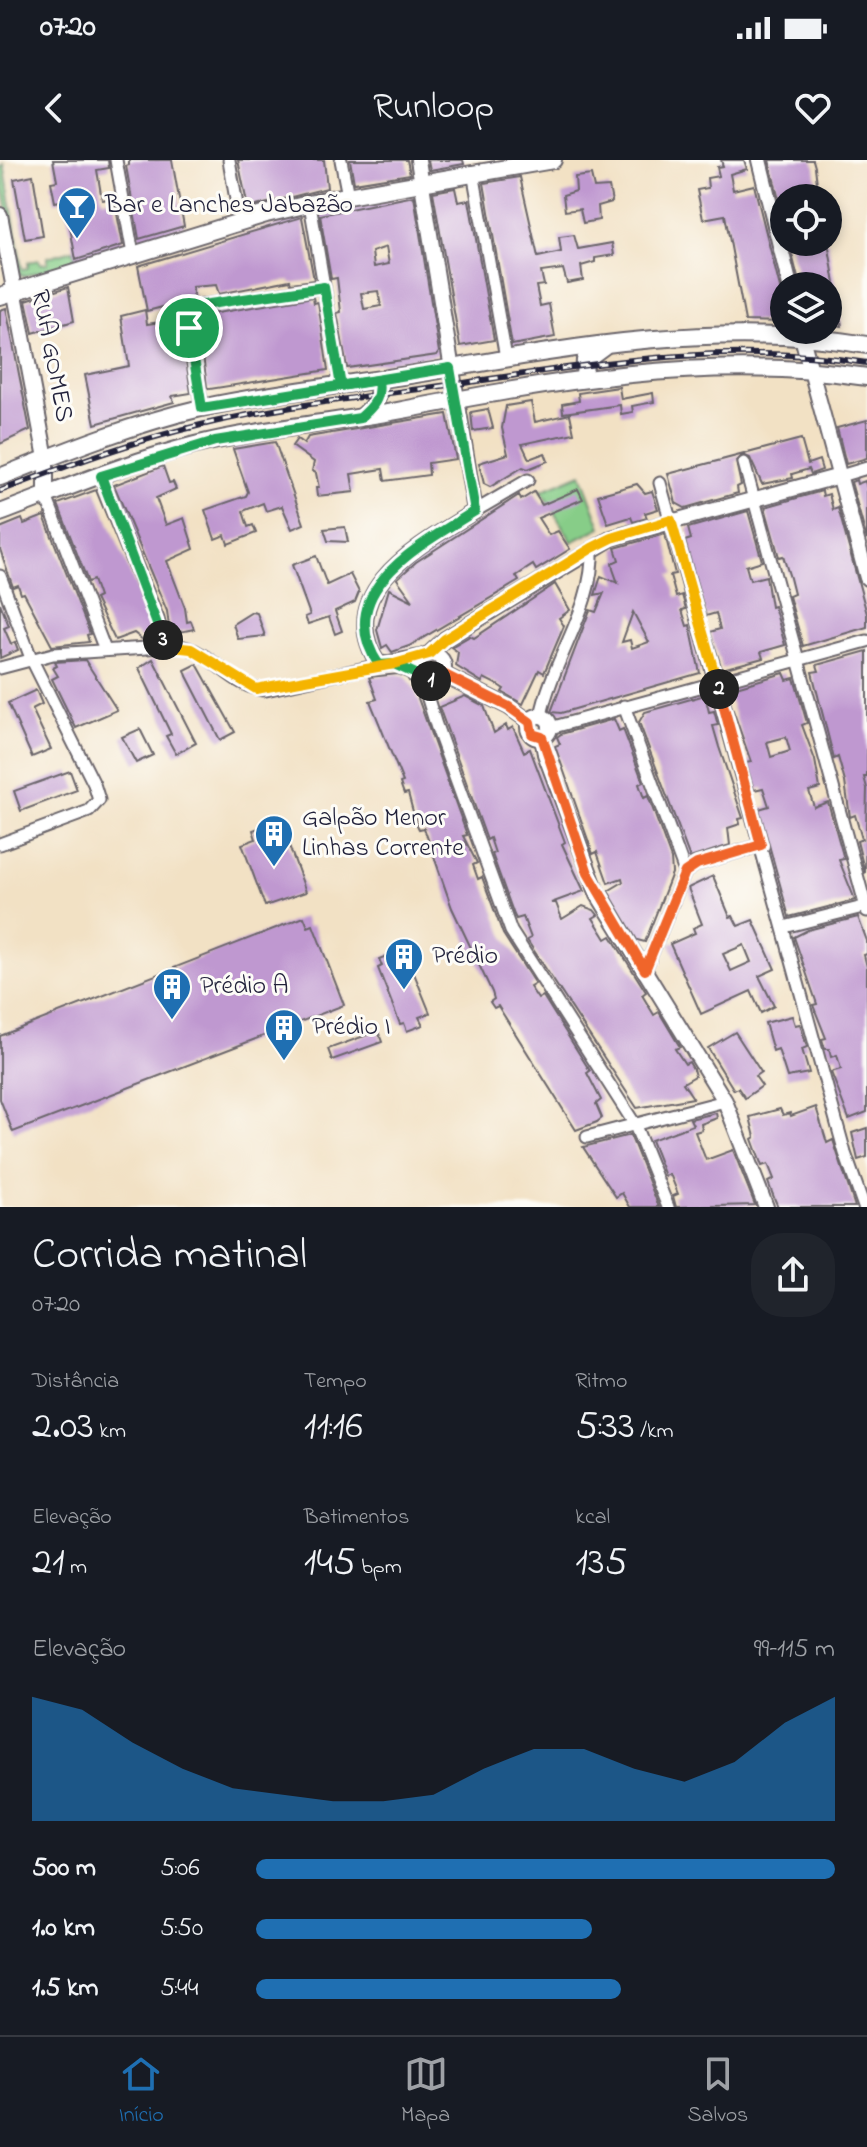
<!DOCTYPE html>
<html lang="pt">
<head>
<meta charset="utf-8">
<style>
  body { margin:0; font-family:"Indie Flower",sans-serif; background:#20242c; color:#f1f3f6; height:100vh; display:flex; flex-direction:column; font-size:30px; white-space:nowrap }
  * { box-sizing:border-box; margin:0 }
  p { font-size:26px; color:#9ea1a6 }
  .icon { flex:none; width:44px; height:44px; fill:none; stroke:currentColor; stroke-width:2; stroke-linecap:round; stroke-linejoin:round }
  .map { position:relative; height:1047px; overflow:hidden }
  .side { display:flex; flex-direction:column; background:#171b24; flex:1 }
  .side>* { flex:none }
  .buttons { position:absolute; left:770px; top:24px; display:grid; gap:16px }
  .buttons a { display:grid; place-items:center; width:72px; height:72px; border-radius:50%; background:#171b24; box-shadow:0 4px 12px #0003; font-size:40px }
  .pin { position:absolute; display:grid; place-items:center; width:68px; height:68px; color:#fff; margin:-34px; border:4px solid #fff; border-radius:50%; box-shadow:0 2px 8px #0007 }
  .km { position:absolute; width:40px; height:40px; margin:-20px; border-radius:50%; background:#222; color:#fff; font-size:22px; line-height:40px; text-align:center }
  .round { display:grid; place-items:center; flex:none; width:84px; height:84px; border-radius:32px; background:#20242c }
  .head { display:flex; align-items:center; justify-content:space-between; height:136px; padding:0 32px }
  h1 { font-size:44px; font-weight:600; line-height:60px }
  .figures { display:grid; grid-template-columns:repeat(3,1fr); gap:12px; height:136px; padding:8px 32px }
  .figures div { display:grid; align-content:center }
  .figures b { font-size:40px; font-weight:600 }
  .figures small { font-size:22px; font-weight:400 }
  .figures p { font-size:22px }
  .chart { height:224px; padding:16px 32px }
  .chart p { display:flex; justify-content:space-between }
  .chart svg { width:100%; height:144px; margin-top:8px; fill:#1f6fb2; opacity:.7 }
  ul { padding:0 32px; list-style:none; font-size:26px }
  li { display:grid; grid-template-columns:128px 96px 1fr; align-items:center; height:60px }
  li i { height:20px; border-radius:10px; background:#1f6fb2 }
  .status { display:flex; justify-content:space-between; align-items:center; height:56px; padding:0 40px; background:#171b24; direction:ltr }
  .status svg { height:22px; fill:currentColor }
  header { display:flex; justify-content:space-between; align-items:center; height:104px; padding:0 32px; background:#171b24; font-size:36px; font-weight:600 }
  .tabs { display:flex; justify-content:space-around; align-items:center; height:112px; border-top:2px solid #363941; background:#171b24; font-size:22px; color:#9ea1a6 }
  .tabs a { display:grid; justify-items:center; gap:4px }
  .tabs .current { color:#1f6fb2 }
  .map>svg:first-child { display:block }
</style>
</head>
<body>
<div class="status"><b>07:20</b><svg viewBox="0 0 49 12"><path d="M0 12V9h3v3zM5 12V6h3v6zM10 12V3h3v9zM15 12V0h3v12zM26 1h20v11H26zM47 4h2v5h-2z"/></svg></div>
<header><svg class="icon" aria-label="back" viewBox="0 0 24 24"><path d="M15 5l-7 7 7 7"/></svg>Runloop<svg class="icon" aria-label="heart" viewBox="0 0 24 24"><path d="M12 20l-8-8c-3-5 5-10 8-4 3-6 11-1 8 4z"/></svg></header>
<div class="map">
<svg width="867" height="1047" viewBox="0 0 867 1047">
  <rect width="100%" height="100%" fill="#fdfcf7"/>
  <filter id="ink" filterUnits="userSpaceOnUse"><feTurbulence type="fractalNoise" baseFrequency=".0125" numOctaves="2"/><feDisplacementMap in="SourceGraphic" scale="16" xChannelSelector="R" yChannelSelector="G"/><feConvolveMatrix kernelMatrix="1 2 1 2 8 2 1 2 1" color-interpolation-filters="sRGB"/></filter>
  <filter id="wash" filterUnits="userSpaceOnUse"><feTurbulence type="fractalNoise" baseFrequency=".006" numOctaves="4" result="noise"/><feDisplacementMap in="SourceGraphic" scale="32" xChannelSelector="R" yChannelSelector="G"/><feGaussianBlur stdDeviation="1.8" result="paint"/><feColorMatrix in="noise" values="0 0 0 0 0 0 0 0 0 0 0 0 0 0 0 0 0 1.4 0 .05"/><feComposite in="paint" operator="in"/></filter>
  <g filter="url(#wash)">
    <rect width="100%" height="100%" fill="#f2e1c4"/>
    <g fill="#87cd88" stroke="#547862" stroke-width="2">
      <polygon points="4,4 22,109 28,108 28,102 39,100 41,104 48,103 48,97 73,90 76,100 24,116 19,114 0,9"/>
      <polygon points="581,314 601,367 572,382 541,331"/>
    </g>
    <g id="blocks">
      <g fill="#bf98d0" fill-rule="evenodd">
        <polygon points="53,0 108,0 109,8 97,10 102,40 114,38 123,85 76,100 65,40 55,42 51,22 57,21"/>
        <polygon points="129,0 172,0 184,66 139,79 126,6 129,5"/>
        <polygon points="238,0 324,0 327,28 248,48"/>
        <polygon points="350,0 407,0 410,14 354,23"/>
        <polygon points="428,0 463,0 464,4 430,10"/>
        <polygon points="721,0 744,0 747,9 730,14 733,30 754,25 784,144 784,162 745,161 725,55 703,59 697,30 708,28 707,18 719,16 717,7 723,6"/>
        <polygon points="769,0 813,0 815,7 818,32 813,33 814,38 784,38 784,60"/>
        <polygon points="33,15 43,76 25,79 14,19"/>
        <polygon points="591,15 594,28 609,27 612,42 598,46 599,60 583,63 580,49 565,51 563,35 576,31 575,17"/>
        <polygon points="520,17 538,97 561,92 559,77 574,75 578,89 612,83 614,95 595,98 595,102 581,106 583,120 567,123 563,109 541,112 544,125 536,126 540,146 549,144 555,177 512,185 484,23"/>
        <polygon points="455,28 458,42 469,40 494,180 460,186 433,32"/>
        <path d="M 414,36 L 439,192 L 437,195 L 347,208 L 337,153 L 341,152 L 337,118 L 331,119 L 320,55 ZM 386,87 L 389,104 L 374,107 L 372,92 ZM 378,131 L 381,146 L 364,149 L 361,133 Z"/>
        <polygon points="302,57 314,120 291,123 290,120 219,134 216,125 192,127 194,139 147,151 138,106"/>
        <polygon points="789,82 828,82 842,166 828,164 828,126 800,126"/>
        <polygon points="68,127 74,161 33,173 26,140"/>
        <polygon points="313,137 314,143 318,142 328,210 210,229 207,227 198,156"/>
        <polygon points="6,148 30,270 0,284 0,150"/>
        <polygon points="145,150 147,164 180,159 191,233 172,236 174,242 95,264 85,215 129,206 121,156"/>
        <polygon points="619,227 621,239 653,233 654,242 632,246 633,252 621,254 620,245 563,253 562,244 579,241 578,233"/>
        <polygon points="531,242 535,262 570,254 574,273 522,284 529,299 545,293 548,301 528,309 523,307 490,327 484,324 479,303 508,294 502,268 506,246"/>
        <polygon points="488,249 493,268 473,271 471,252"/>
        <polygon points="447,254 456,299 428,303 429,315 385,321 383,309 351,314 354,332 317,336 316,328 319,328 316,313 312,311 314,302 292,286 297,279 304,284 308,277"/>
        <polygon points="867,260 867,298 846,304 837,268"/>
        <polygon points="801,279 808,304 819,300 822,310 811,314 809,309 792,314 793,318 762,324 750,298 743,295 736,302 741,325 737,327 738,333 685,348 676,343 668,314"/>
        <polygon points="275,282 304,364 292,369 282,346 266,351 263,343 243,351 248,367 253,365 256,373 228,384 225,375 215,379 205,350 246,336 248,332 233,289"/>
        <polygon points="163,306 169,323 173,322 176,329 156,338 166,365 184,358 194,389 167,401 185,448 187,462 191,461 194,469 170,474 167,451 114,325"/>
        <polygon points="856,320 857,324 865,321 867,328 867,380 851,322"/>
        <polygon points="637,324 645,333 652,331 658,349 645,353 647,358 633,362 631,357 608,364 598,335"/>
        <polygon points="578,329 583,339 538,358 549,375 558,371 570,389 536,410 533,405 516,416 519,421 409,486 392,492 387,485 382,488 377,470 389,429 413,441 397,419 416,402 519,335 521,340 534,332 542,345"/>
        <polygon points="96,330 150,462 154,479 143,480 134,473 115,480 95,439 99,437 93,420 88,422 58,344"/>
        <polygon points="822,331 823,336 829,334 833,350 838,348 867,454 867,467 803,486 789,436 794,434 790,418 783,396 779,397 765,347"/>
        <polygon points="748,351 762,401 746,406 750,420 766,416 771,447 774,446 785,485 761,492 763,498 722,509 710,472 720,469 716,453 706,456 685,381 691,379 688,368"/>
        <polygon points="44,356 90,474 87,475 89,482 52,486 24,433 21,434 18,425 13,427 6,407 0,389 0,368 22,359 24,364"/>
        <polygon points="345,367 348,382 328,381 324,369"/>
        <path d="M 665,374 L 675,414 L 670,415 L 676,437 L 682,435 L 686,449 L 682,450 L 687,466 L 690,465 L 700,513 L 561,553 L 551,552 L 590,450 L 596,452 L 604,433 L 595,435 L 601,416 L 618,423 L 613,409 L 612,403 L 619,400 L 615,388 ZM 633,452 L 649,482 L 632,488 L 630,480 L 622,482 Z"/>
        <polygon points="316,396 327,425 350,414 359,432 355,442 335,451 342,471 335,474 329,457 308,464 305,457 310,455 292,405"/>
        <polygon points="555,424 570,450 559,458 564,466 544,513 539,510 523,544 502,532 504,529 498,525 484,518 482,522 456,506 458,492 451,487 470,476 474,478"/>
        <polygon points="0,443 9,466 4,468 11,484 15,482 18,490 0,498"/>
        <polygon points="252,452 257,453 265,476 238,479 233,464"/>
        <polygon points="867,491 867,617 864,617 867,628 865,713 857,681 862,679 855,655 850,657 845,622 838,597 834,599 812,512 819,511 817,505"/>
        <polygon points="153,499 196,583 176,594 166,576 171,574 139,508"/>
        <polygon points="85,500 117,550 76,568 52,519 58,516 53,508 57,506 55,502"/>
        <polygon points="197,504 235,572 220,580 187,516 185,510"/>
        <path d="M 784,513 L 787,520 L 794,518 L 807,563 L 802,565 L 815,600 L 820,628 L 809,631 L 814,647 L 828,642 L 844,699 L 839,700 L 855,740 L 789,757 L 759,649 L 769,646 L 763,628 L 754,630 L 746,603 L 751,602 L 726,530 ZM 786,577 L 790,591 L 771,597 L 767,582 Z"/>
        <polygon points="398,514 407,518 415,530 467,675 463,676 477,703 473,705 478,719 482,717 503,774 535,824 530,827 538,839 543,836 590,911 587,913 601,940 596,944 602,958 597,962 576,970 498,846 494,848 490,842 494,839 492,832 452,748 424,668 419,669 416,663 408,633 404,634 400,623 403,622 370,541 377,539 369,517"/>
        <polygon points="36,530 42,544 32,549 51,589 32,597 8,543"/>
        <polygon points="705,535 709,552 714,551 718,565 713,566 719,587 743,658 739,659 740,664 728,668 730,685 690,698 639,562 645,552"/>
        <polygon points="465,536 484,546 494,573 506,565 508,570 513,567 524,592 530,589 565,682 562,684 584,731 551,743 556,743 562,759 583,746 594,750 598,755 593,758 606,779 611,776 646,832 642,835 654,855 659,852 680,887 675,889 685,904 689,902 693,909 695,916 683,923 693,938 637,948 527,780 531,778 523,757 516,759 514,755 492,694 495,693 490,678 487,680 439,547"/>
        <polygon points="614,559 619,571 623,569 643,622 639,624 644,638 648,636 671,699 672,713 645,782 637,780 608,731 623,722 622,718 608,723 597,692 593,694 555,586 560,584 557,577 561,574"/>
        <polygon points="140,569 153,595 136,603 122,577"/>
        <polygon points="70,611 77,630 21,651 14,631"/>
        <polygon points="261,667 264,676 283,669 306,732 265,746 242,684 256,679 253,670"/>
        <path d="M 713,716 L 730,757 L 733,756 L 738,766 L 753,760 L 775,809 L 759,816 L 774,846 L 761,853 L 751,831 L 701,854 L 670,784 L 695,773 L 693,768 L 702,764 L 688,728 ZM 744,785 L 751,802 L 731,811 L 723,794 Z"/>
        <polygon points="304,757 308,767 313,765 344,845 13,972 0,939 0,876"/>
        <polygon points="858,757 867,781 867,794 864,795 867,807 867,952 849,959 831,912 841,909 837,895 831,897 829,889 825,889 822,879 826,878 813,845 817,844 794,777 808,770"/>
        <polygon points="394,793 397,800 407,796 430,853 419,857 423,865 407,871 404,863 400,864 378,808 382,806 379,799"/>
        <polygon points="792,856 795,865 800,864 807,887 802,889 809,913 787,917 778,889 773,891 765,863"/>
        <polygon points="378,871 382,882 332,900 328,889"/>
        <polygon points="735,872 761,912 755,916 762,926 745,938 738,928 734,930 708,888"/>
        <polygon points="816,947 827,983 833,980 855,1047 778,1047 775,1040 768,1022 774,1019 768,1004 762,1006 752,979 755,977 750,957 780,949 783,955 790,953 791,956"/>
        <polygon points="716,953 717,958 701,964 702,970 695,972 706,1000 733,990 755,1045 676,1047 673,1036 678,1034 670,1014 665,1016 651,980 693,965 690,959"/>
        <polygon points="867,968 867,997 858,1000 852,973"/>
        <polygon points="630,975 659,1047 630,1047 622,1033 616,1037 583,987"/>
      </g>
    </g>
  </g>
  <g filter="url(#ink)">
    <use href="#blocks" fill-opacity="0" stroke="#6b656b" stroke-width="2"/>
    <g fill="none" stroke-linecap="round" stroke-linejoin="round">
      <defs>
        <g id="minor">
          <polyline points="116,0 133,94"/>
          <polyline points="229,0 240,62"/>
          <polyline points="341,0 348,36"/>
          <polyline points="473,12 506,198"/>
          <polyline points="310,44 341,226"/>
          <polyline points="202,248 189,168 190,150 204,145 324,127"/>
          <polyline points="744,303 867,751"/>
          <polyline points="101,316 158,459 164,486"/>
          <polyline points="840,316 867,308"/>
          <polyline points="660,323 845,993 864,1047"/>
          <polyline points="46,336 105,490"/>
          <polyline points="475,351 528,320"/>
          <polyline points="0,416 31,498 94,624 99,640 89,651 0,684"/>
          <path d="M 0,508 L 53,494 L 178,486 C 211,489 232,529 266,530 L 379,505"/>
          <polyline points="427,520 428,539 436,565 511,771 634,963 668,1047"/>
          <polyline points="624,546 685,712 645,810"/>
          <path d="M 541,556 C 552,499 595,447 592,388"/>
          <polyline points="550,568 867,481"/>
          <polyline points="685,712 697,704 761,685"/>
          <polyline points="784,767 867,746"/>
          <polyline points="587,977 725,941"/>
        </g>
        <g id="tertiary">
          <path d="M 418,0 L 475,351 C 424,383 330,430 379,505 L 425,496"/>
          <polyline points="759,0 790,126"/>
          <polyline points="0,55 46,298 46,336"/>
          <polyline points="800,170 867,418"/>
          <circle cx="431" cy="507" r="13"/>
          <polyline points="429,494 445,479 612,378 840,316"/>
          <polyline points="443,514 509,547 530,562"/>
          <circle cx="539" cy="567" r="11"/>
          <polyline points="542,577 545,594 598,735 725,941 766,1047"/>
        </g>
        <polyline id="secondary" points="0,136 266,54 330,39 553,0"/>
        <g id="primary">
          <polyline points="584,218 585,200 604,186"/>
          <path d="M 362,257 C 375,245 381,237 378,220"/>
          <path d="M 0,317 C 65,291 132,264 201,248 C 275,232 352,224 428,212 C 572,187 721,160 867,185"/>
          <path d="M 0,353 C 64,329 128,302 195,285 C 259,269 326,264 392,252 C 549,222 707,193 867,217"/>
        </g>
      </defs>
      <use href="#minor" stroke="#6b656b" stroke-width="15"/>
      <use href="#tertiary" stroke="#6b656b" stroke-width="18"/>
      <use href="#secondary" stroke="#6b656b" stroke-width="20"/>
      <use href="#primary" stroke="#6b656b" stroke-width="20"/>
      <use href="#minor" stroke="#fff" stroke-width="11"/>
      <use href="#tertiary" stroke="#fff" stroke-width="14"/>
      <use href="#secondary" stroke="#fff" stroke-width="16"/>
      <use href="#primary" stroke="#fff" stroke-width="16"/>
      <defs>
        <path id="rail" d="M 0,331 C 66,306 132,281 201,265 C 289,244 381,235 470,222 C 604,202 732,181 867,203"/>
      </defs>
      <use href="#rail" stroke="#22223b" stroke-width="6"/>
      <use href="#rail" stroke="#fdfcf7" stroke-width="3" stroke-dasharray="9" stroke-linecap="butt"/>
    </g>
  </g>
  <g fill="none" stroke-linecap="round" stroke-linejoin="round" filter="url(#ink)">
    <defs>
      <path id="split-1" d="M 189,168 L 202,248 L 450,208 L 475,351 C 424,383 329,431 379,505 L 394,504 L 431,521"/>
      <polyline id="split-2" points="431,521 443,514 509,547 530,562 532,574 542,577 588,713 645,810 685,712 697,704 761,685 719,529"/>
      <polyline id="split-3" points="163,480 164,486 191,489 256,529 394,504 429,494 445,479 592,388 612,378 671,360 719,529"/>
      <path id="split-4" d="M 163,480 L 101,316 L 215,281 L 360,258 C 374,246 381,238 378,220 L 341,226 L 324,127 L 196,146 L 190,150 L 189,168"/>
    </defs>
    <use href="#split-1" stroke="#fff" stroke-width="16"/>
    <use href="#split-2" stroke="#fff" stroke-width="16"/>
    <use href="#split-3" stroke="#fff" stroke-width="16"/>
    <use href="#split-4" stroke="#fff" stroke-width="16"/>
    <use href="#split-1" stroke="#22a559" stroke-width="10"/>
    <use href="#split-2" stroke="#f0652b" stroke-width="10"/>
    <use href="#split-3" stroke="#f5b400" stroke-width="10"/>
    <use href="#split-4" stroke="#22a559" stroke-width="10"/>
  </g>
  <defs>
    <symbol id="bar-pin" viewBox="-11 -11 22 30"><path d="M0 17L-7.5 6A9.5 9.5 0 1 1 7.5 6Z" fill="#1f6fb2" stroke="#fdfcf7"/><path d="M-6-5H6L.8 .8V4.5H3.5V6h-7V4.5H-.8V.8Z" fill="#fff"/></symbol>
    <symbol id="building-pin" viewBox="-11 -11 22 30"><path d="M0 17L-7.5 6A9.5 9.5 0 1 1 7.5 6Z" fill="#1f6fb2" stroke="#fdfcf7"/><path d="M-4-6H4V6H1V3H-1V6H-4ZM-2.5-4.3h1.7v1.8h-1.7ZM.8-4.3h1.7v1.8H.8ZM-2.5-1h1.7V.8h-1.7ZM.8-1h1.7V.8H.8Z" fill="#fff"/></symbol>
  </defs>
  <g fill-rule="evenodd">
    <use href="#bar-pin" x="55" y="24" width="44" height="60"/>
    <use href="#building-pin" x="252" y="652" width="44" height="60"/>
    <use href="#building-pin" x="382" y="775" width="44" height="60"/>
    <use href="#building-pin" x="150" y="805" width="44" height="60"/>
    <use href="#building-pin" x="262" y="846" width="44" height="60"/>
  </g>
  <g text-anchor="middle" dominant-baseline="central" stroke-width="6" stroke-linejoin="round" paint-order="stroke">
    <g font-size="26" fill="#22223b" stroke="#fdfcf7" text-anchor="start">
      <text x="105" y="46">Bar e Lanches Jabazão</text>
      <text x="302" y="659">Galpão Menor<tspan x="302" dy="30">Linhas Corrente</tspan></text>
      <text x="432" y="797">Prédio</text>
      <text x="200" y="827">Prédio A</text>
      <text x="312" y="868">Prédio I</text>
    </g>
    <g font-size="26" fill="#22223b" stroke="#fdfcf7">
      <text transform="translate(51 196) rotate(79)">RUA GOMES</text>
    </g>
  </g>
</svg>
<div class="buttons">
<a><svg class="icon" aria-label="locate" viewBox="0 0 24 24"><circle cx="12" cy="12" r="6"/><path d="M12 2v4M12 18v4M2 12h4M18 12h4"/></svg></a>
<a><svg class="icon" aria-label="layers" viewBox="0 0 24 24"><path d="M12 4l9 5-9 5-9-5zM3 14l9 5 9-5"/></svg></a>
</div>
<div class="pin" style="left:189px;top:168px;background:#1e9e55"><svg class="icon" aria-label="arrive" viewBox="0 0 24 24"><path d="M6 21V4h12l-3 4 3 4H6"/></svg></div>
<b class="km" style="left:431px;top:521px">1</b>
<b class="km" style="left:719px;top:529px">2</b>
<b class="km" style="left:163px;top:480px">3</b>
</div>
<section class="side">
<div class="head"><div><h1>Corrida matinal</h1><p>07:20</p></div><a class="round"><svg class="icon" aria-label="share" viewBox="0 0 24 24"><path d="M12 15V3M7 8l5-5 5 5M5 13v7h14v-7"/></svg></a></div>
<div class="figures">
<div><p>Distância</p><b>2.03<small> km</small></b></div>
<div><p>Tempo</p><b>11:16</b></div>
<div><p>Ritmo</p><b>5:33<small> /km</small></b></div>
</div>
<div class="figures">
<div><p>Elevação</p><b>21<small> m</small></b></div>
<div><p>Batimentos</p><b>145<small> bpm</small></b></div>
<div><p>kcal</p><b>135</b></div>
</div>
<div class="chart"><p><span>Elevação</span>99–115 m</p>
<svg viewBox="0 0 160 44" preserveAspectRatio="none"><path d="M0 44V6L10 10L20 20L30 28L40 34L50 36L60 38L70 38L80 36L90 28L100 22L110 22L120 28L130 32L140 26L150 14L160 6V44z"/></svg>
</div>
<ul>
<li><b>500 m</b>5:06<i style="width:100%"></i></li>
<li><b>1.0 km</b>5:50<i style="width:58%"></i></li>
<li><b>1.5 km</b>5:44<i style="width:63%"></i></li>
</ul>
</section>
<nav class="tabs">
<a class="current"><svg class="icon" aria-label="home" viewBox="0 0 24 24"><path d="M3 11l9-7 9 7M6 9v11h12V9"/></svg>Início</a>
<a><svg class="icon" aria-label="map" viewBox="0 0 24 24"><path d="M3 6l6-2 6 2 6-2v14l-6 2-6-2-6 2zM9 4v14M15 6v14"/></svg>Mapa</a>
<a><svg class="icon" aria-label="saved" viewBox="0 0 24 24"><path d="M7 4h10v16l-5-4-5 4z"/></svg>Salvos</a>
</nav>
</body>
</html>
